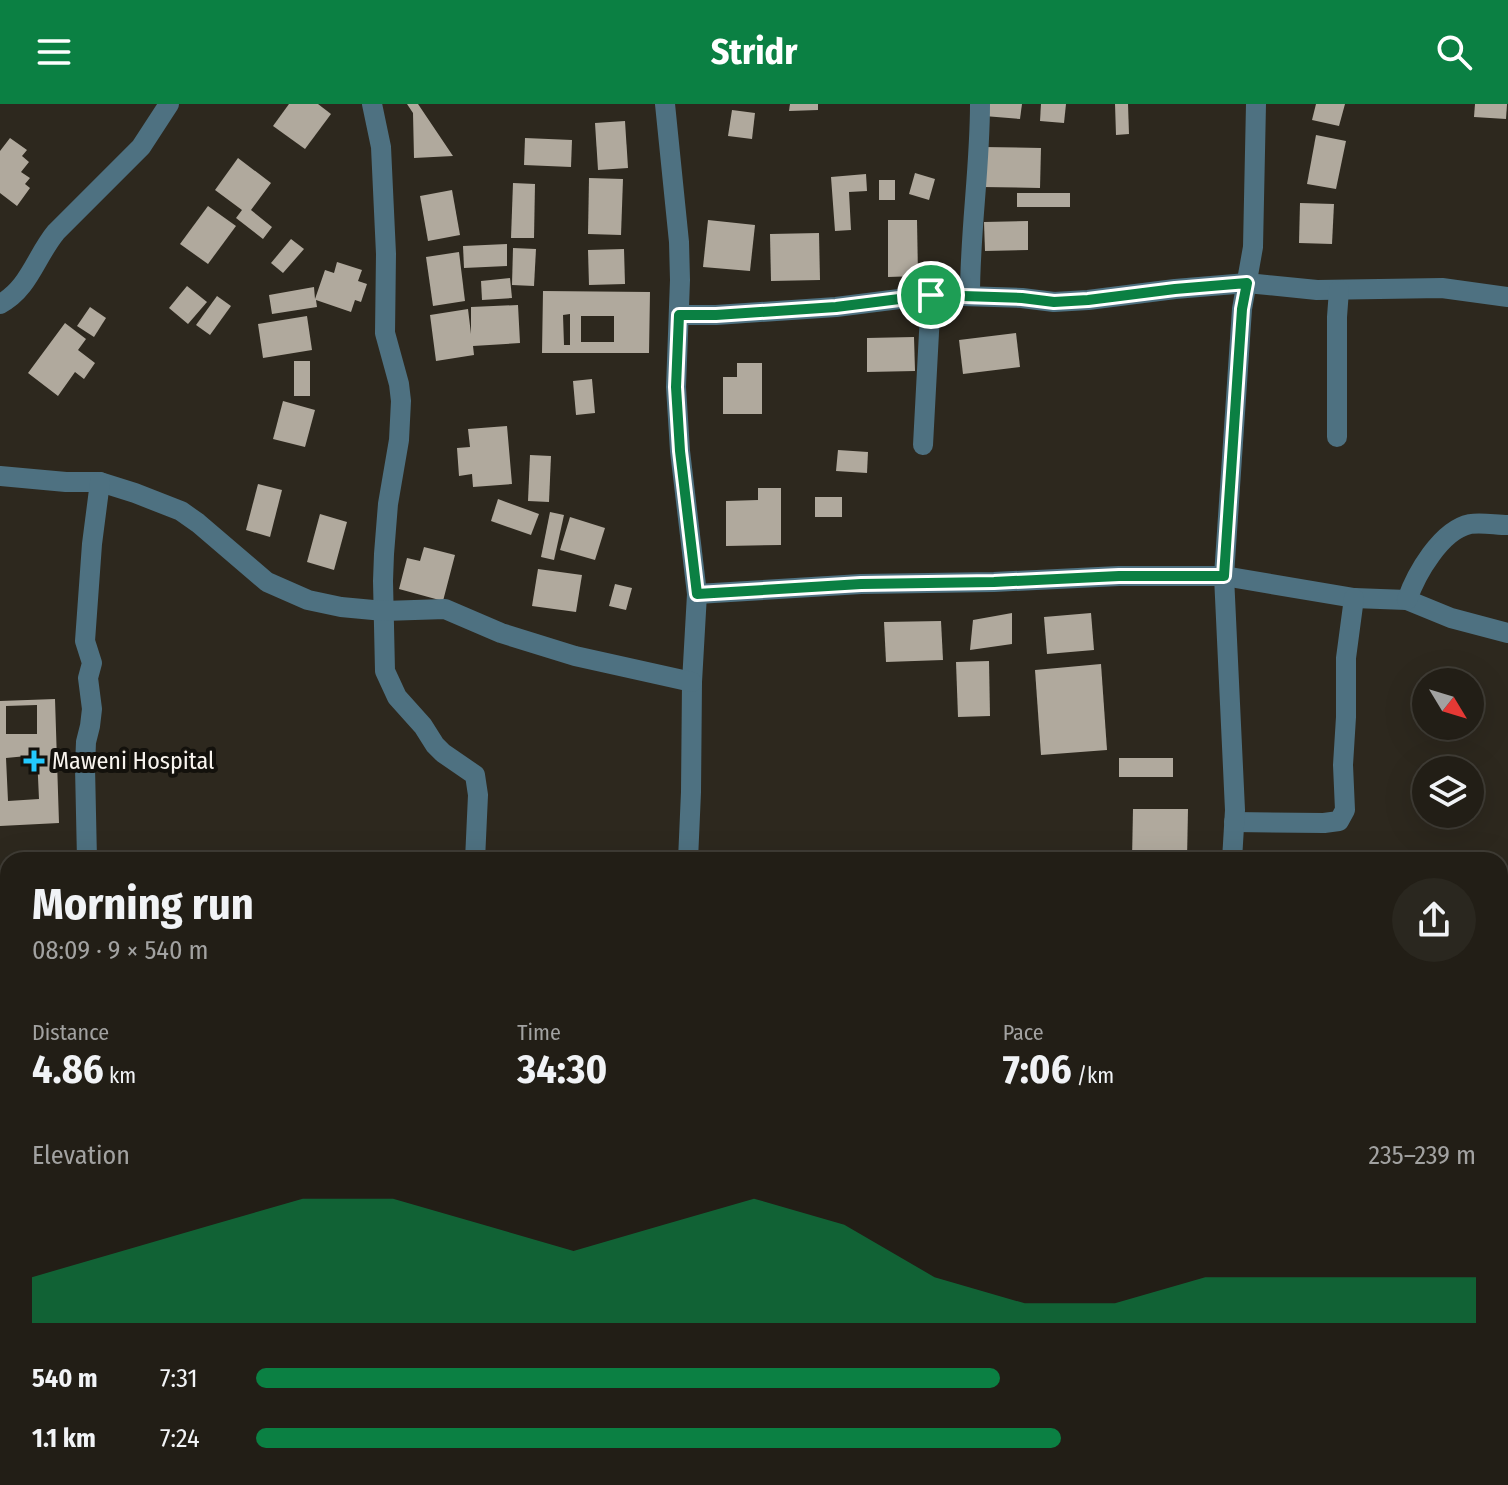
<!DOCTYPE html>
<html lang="en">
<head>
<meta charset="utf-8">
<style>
  body { margin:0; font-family:"Fira Sans Condensed",sans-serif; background:#2a271f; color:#f1f3f6; height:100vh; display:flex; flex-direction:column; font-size:30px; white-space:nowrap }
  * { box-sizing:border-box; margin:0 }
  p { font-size:26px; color:#a2a2a1 }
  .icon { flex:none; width:44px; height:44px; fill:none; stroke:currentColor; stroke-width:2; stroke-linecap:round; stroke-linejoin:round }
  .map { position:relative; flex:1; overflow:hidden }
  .drawer { position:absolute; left:0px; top:748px; width:1508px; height:634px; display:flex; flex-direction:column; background:#221e16; border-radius:24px 24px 0 0; box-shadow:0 8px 32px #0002,0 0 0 2px #3f3c35 }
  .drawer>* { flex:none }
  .needle { width:52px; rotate:128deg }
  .buttons { position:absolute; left:1412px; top:564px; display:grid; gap:16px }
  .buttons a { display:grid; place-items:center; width:72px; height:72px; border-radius:50%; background:#221e16; box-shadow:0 8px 32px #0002,0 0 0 2px #3f3c35; font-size:40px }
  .pin { position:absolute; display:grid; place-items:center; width:68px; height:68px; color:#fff; margin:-34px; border:4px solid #fff; border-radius:50%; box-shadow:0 2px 8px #0007 }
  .round { display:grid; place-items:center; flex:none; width:84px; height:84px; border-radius:42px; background:#2a271f }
  .headline { display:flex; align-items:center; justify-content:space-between; height:136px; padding:0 32px }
  h1 { font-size:44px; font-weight:700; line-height:60px }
  .metrics { display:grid; grid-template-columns:repeat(3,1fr); gap:12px; height:136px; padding:8px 32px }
  .metrics div { display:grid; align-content:center }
  .metrics b { font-size:40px; font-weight:700 }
  .metrics small { font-size:22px; font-weight:400 }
  .metrics p { font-size:22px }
  .chart { height:224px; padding:16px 32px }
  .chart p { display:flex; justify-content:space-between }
  .chart svg { width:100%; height:144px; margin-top:8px; fill:#0b8043; opacity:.7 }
  ul { padding:0 32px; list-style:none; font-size:26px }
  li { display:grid; grid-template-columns:128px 96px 1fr; align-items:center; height:60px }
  li i { height:20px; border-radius:10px; background:#0b8043 }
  header { display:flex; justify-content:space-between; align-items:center; height:104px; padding:0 32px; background:#0b8043; color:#fff; font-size:36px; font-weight:700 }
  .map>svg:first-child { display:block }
</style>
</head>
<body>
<header><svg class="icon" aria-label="menu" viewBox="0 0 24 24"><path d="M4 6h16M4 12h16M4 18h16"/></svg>Stridr<svg class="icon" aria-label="search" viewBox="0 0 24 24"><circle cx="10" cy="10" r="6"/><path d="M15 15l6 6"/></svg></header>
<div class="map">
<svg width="1508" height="1381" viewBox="0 0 1508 1381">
  <rect width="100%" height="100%" fill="#2d281e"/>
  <g fill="#b0a99d" fill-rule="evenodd">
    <polygon points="289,0 318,0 331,10 305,45 273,22"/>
    <polygon points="407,0 418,0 453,52 414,54 413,9"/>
    <polygon points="790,0 818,0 818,6 789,7"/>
    <polygon points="985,0 1022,0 1020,15 984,12"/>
    <polygon points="1041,0 1066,0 1064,19 1040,17"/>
    <polygon points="1115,0 1128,0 1129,30 1116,31"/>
    <polygon points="1316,0 1345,0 1339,22 1312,16"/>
    <polygon points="1475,0 1507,0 1506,15 1474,13"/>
    <polygon points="732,6 755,9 752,35 728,32"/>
    <polygon points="625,17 628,64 598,66 595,19"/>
    <polygon points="1316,31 1346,37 1336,85 1307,80"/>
    <polygon points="10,34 27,46 22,52 29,58 21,68 30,74 25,80 30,84 17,102 0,89 0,47"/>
    <polygon points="525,34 572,36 571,63 524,61"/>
    <polygon points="983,43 1041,44 1040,84 982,83"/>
    <polygon points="238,54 271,79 251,106 272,123 263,135 236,114 242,106 215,86"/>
    <polygon points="915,69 935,75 929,96 909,90"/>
    <polygon points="866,70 867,87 849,88 851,126 835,127 831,73"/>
    <polygon points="589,74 623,75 621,131 588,130"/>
    <rect x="879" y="76" width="16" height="20"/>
    <polygon points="513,79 535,80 534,134 511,134"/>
    <polygon points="452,86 460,131 428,137 420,92"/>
    <rect x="1017" y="89" width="53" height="14"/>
    <polygon points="1300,99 1334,100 1332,140 1299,139"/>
    <polygon points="208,102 236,122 208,160 180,140"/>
    <polygon points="708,116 755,121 750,167 703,163"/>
    <polygon points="888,116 917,116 918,172 888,173"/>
    <polygon points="1028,117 1028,146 985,147 984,118"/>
    <polygon points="819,129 820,176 771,177 770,130"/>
    <polygon points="291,135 304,145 283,169 271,159"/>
    <polygon points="507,140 507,162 464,164 463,142"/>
    <polygon points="513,144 536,145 534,182 512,181"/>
    <polygon points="624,145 625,180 589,181 588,146"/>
    <polygon points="459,148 465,197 433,202 426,153"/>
    <polygon points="337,158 362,166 358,177 367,180 361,198 355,196 351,208 316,196 317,203 272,210 269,191 314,183 315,195 325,166 334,169"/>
    <polygon points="510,174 512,194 482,196 481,177"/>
    <polygon points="187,182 207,198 188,220 169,204"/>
    <path d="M 543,187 L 650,188 L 649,249 L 542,249 ZM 570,210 L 570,241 L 564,241 L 563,211 ZM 581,212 L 614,212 L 614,238 L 581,238 Z"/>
    <polygon points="217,192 231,202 210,231 196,221"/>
    <polygon points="518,201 520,239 473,242 474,251 436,257 430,211 468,205 471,230 471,203"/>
    <polygon points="90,203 106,214 94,233 77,222"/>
    <polygon points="307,212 312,246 263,254 258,220"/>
    <polygon points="65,219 86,235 78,246 95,259 84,275 75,268 58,292 28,269"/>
    <polygon points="1016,229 1020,263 963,270 959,236"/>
    <polygon points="914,233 915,267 867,268 867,234"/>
    <rect x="294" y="257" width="16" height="35"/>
    <polygon points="737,259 762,259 762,310 723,310 723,273 737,273"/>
    <polygon points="592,275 595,309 576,311 573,277"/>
    <polygon points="283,297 315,306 305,343 273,335"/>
    <polygon points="507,322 512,380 473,383 472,370 459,372 457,344 470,343 468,325"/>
    <polygon points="838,346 868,348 867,369 836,367"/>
    <polygon points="530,351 551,352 549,398 528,397"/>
    <polygon points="258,380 282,386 270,433 246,426"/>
    <polygon points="758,384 781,384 781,441 726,442 726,397 758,396"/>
    <rect x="815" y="393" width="27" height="20"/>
    <polygon points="498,395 539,410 531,431 491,417"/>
    <polygon points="550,408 564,411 554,456 541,453"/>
    <polygon points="320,410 347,418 334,466 307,458"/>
    <polygon points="570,413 605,424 595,456 560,446"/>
    <polygon points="424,443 455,451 443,497 399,485 407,454 420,457"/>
    <polygon points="538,465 582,471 576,508 532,502"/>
    <polygon points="615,480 632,484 626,506 609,502"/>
    <polygon points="1012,509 1012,540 970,546 973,516"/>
    <polygon points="1091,509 1094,546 1047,550 1044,513"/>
    <polygon points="941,517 943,556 886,558 884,518"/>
    <polygon points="989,557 990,612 958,613 956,558"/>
    <polygon points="1101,560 1107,646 1041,651 1035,566"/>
    <path d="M 55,595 L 59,719 L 0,722 L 0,597 ZM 37,601 L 37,630 L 6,630 L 6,602 ZM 37,651 L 39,695 L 8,697 L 6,654 Z"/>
    <rect x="1119" y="654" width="54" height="19"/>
    <polygon points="1133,705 1188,705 1187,756 1132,756"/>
    <polygon points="1507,993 1508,993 1508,1068 1500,1066 1500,1022"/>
    <polygon points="633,1374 687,1374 687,1375 664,1381 634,1381"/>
    <polygon points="790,1374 819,1374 819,1376 791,1380"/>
  </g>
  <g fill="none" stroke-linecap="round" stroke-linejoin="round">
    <g stroke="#4e7181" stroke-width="20">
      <polyline points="372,0 381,43 386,150 385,229 399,280 401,297 399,336 388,400 384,450 383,477 385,567 397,593 423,622 435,641 443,649 475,671 478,691 475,756"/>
      <polyline points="665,0 679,138 680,176 676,283 680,347 697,490 692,578 691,688 688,756"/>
      <path d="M 970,191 C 970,127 980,64 980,0"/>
      <path d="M 0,200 C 29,185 36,152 56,128 L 141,43 L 169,0"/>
      <polyline points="679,211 716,211 836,203 931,191 1022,194 1054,198 1088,196 1175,185 1247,179 1317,186 1442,184 1508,193"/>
      <polyline points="1337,333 1337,213 1339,186"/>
      <polyline points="923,341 931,191"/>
      <polyline points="0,372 66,378 100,378 135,389 181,407 198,419 267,478 308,496 341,503 384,507 445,505 501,529 575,552 692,578"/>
      <polyline points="697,490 861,480 994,478 1119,472 1224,472 1354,494 1407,496 1451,514 1508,529"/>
      <path d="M 1407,496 C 1416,470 1441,426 1470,420 C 1482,418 1496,421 1508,421"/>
      <polyline points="1234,718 1324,719 1339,717 1345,706 1343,661 1346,613 1346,554 1354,494"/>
      <polyline points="87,756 85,663 86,638 90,622 92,605 88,574 92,559 85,537 92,440 100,378"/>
      <polyline points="1232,756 1235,706 1224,472 1242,205 1253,143 1256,0"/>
      <polyline points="1500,911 1508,913"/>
      <polyline points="1500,1285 1508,1283"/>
      <polyline points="334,1374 334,1381"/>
      <polyline points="187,1381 189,1374"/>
      <polyline points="1118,1381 1121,1374"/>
    </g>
  </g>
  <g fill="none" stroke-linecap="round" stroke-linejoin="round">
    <defs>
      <polygon id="route" points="1247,179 1242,205 1224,472 1119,472 994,478 861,480 697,490 680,347 676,283 679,211 716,211 836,203 931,191 1022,194 1054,198 1088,196 1175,185"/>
    </defs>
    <use href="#route" stroke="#fff" stroke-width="16"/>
    <use href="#route" stroke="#0b8043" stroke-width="10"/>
  </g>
  <path fill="#23c9fe" stroke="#13110c" stroke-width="3" d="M30 645h8v8h8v8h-8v8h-8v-8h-8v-8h8z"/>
  <g text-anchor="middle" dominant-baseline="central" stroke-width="8" stroke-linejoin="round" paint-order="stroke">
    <g font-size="24" fill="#f8f4ee" stroke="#13110c" text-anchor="start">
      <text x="52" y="657">Maweni Hospital</text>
    </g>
  </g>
</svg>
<div class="buttons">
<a><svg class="needle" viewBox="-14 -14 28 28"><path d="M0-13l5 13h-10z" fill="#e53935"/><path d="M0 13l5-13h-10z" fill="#a2a2a1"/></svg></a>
<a><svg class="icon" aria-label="layers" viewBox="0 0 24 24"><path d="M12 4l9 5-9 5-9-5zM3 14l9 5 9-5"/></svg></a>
</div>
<div class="pin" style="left:931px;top:191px;background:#1e9e55"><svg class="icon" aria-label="arrive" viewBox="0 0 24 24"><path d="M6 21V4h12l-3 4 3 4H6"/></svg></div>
<section class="drawer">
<div class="headline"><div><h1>Morning run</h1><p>08:09 · 9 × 540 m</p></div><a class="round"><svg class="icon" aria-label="share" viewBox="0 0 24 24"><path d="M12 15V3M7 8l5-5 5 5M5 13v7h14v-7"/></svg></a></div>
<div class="metrics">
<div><p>Distance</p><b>4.86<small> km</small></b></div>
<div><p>Time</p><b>34:30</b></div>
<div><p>Pace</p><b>7:06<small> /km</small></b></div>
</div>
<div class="chart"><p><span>Elevation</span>235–239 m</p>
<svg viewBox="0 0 160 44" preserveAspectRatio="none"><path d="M0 44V30L10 22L20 14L30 6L40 6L50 14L60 22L70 14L80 6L90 14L100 30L110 38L120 38L130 30L140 30L150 30L160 30V44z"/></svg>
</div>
<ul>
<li><b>540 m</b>7:31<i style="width:61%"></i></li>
<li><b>1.1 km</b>7:24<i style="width:66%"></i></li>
</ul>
</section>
</div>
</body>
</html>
